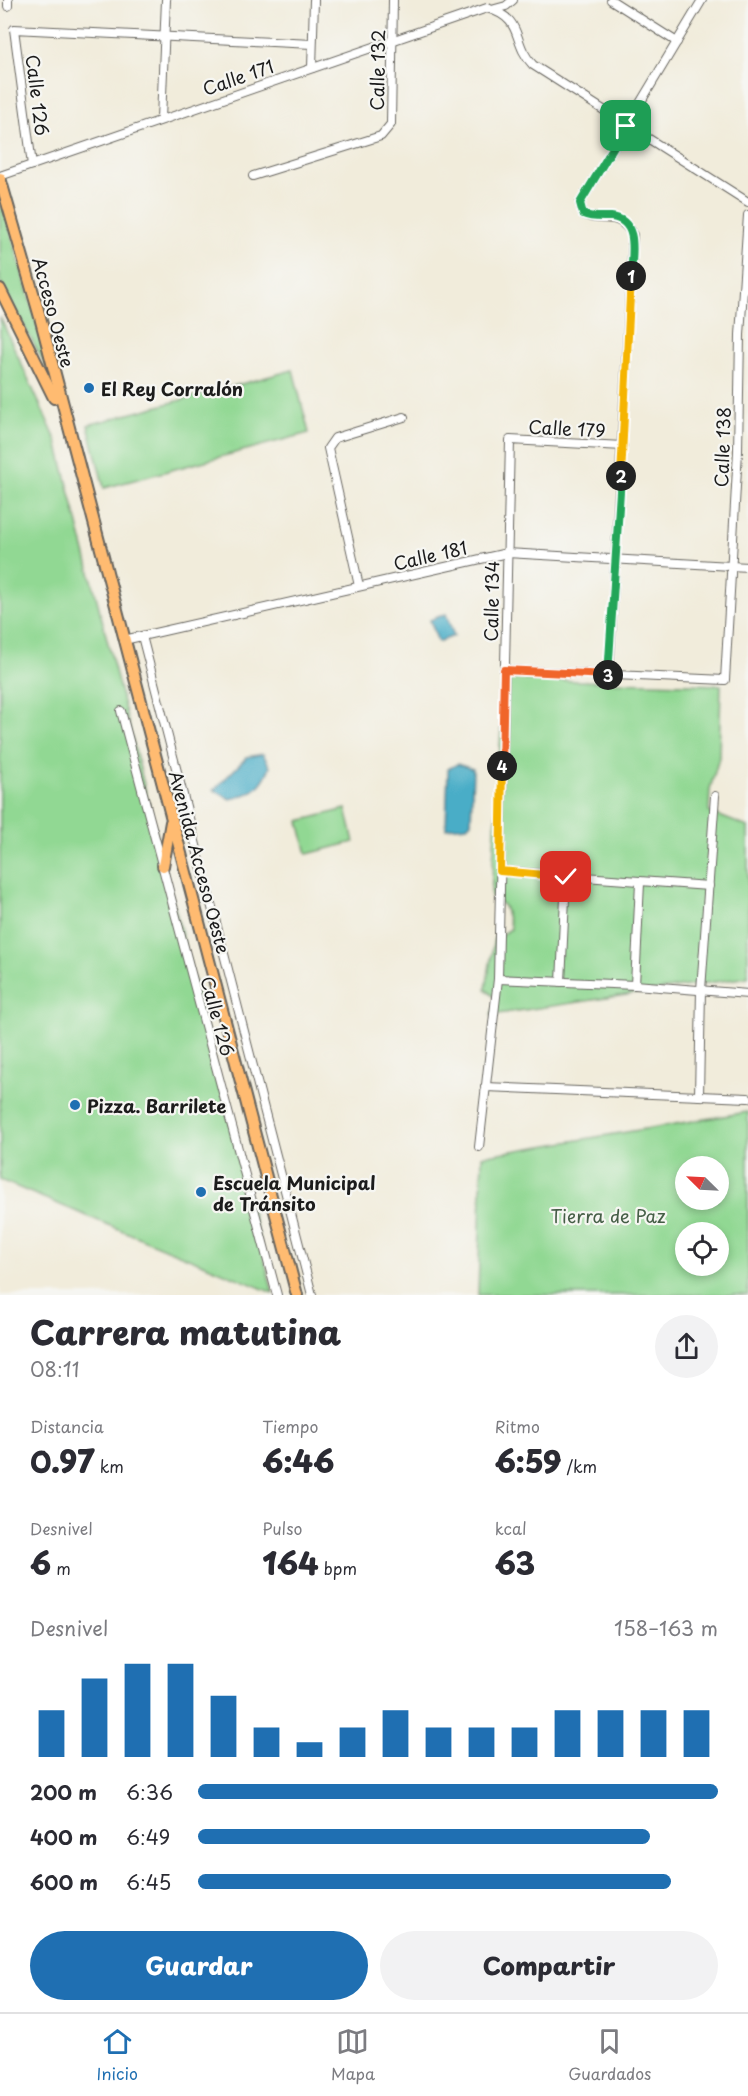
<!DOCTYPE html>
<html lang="es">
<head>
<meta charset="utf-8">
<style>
  body { margin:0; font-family:"Playpen Sans",sans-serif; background:#f2f2f3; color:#2b2b33; height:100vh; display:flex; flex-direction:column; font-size:22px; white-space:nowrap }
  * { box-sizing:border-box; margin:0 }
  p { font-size:20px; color:#7c7c81 }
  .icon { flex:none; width:33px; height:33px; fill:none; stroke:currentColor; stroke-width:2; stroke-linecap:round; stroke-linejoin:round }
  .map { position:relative; height:1295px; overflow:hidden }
  .sheet { display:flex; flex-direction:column; background:#fff; flex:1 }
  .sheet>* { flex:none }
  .needle { width:39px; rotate:294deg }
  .tools { position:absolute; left:675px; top:1156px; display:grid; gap:12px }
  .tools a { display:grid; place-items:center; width:54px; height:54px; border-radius:50%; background:#fff; box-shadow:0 3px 9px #0003; font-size:30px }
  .pin { position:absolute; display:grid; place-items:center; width:51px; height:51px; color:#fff; margin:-26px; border-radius:12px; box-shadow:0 3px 9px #0006 }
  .km { position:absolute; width:30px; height:30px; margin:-15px; border-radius:50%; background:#222; color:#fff; font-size:16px; line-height:30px; text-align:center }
  .round { display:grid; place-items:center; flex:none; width:63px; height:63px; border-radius:32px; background:#f2f2f3 }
  .summary { display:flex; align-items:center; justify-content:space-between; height:102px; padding:0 30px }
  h1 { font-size:33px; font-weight:800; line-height:45px }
  .stats { display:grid; grid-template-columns:repeat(3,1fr); gap:9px; height:102px; padding:6px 30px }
  .stats div { display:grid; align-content:center }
  .stats b { font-size:30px; font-weight:800 }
  .stats small { font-size:16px; font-weight:400 }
  .stats p { font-size:16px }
  .chart { height:168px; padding:12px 30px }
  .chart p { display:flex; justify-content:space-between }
  .chart svg { width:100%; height:108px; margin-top:6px; stroke:#1f6fb2; stroke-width:6 }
  .primary-button { display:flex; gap:12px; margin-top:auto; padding:12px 30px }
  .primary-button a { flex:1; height:69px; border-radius:36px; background:#1f6fb2; color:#fff; font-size:24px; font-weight:800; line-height:69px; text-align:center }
  .primary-button a+a { background:#f2f2f3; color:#2b2b33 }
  ul { padding:0 30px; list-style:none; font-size:20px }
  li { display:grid; grid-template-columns:96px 72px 1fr; align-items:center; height:45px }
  li i { height:15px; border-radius:8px; background:#1f6fb2 }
  .tabs { display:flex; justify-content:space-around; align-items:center; height:84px; border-top:2px solid #e1e1e2; background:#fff; font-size:16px; color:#7c7c81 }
  .tabs a { display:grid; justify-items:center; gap:3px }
  .tabs .active { color:#1f6fb2 }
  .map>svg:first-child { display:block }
</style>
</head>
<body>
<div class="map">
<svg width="748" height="1295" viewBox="0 0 748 1295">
  <rect width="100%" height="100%" fill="#f6f6f2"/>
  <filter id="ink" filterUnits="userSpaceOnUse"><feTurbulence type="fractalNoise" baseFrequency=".0167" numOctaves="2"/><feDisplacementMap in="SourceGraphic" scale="12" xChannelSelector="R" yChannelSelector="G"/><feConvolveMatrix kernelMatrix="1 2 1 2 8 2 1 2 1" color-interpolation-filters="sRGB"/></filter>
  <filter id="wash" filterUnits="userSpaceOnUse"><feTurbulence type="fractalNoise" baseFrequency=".008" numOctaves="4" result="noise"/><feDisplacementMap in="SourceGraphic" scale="24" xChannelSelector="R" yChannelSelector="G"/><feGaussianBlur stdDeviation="1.35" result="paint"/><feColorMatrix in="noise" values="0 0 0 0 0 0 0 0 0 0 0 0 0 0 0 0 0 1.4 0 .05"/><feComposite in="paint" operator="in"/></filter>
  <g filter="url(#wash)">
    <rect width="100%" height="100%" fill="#f1ecdb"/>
    <g fill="#91d893" stroke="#567a58" stroke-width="1.5" fill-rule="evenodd">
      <polygon points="3,204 52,378 0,281 0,210"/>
      <polygon points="0,317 57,442 273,1293 0,1180"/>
      <polygon points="293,370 309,433 104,488 88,425"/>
      <polygon points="504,679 721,685 719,758 710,789 709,812 748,827 748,977 491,1015 497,1000 486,989 494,939 511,929 504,906 491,896"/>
      <polygon points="346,809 354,842 307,854 299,821"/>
      <path d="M 748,1112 L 748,1295 L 478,1295 L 482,1156 ZM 686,1167 L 718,1167 L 718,1200 L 686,1200 ZM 686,1233 L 718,1233 L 718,1266 L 686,1266 Z"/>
    </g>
    <g fill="#48adc7" stroke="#326472" stroke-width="1.5">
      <polygon points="446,614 454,636 438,642 430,620"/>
      <path d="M 263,754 L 270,767 C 261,789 252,794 230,799 L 214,790 L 247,757 Z"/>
      <polygon points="457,764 473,769 471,822 467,826 446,828 448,769"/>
    </g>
  </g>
  <g filter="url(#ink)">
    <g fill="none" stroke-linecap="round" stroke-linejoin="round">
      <defs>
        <g id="minor">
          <polyline points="8,0 8,6"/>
          <polyline points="611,0 677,42"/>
          <polyline points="495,9 506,6 513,0"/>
          <polyline points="312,68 314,0"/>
          <polyline points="161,119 166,0"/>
          <polyline points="32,165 14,29 312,44"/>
          <path d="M 0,176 L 487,8 C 526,20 510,41 533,65 L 748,202"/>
          <polyline points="253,176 381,136 391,124 393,0"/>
          <polyline points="359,586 328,448 335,438 404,417"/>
          <polyline points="142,636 312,1295"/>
          <polyline points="124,640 507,553 748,567"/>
          <polyline points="504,670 725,680 738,451 740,335 748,215"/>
          <path d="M 609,675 L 633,235 C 615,208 604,225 583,214 L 580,203 L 702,0"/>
          <polyline points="121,711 277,1295"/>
          <polyline points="500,871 709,886"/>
          <polyline points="498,979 635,985 748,994"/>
          <polyline points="561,982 566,877"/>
          <polyline points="635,985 640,883"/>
          <polyline points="485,1087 748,1098"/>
          <polyline points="699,1096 701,990 715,796"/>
          <polyline points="479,1147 498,979 510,440 623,446"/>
        </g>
        <g id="highway">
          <polyline points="0,178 40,317 297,1295"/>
          <polyline points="0,289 54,398"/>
          <polyline points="163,866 171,822"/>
        </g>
      </defs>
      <use href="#minor" stroke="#67655f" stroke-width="10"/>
      <use href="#highway" stroke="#67655f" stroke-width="14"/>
      <use href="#minor" stroke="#fff" stroke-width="8"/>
      <use href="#highway" stroke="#ffbb71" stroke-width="10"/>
    </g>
  </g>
  <g fill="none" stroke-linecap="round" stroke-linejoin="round" filter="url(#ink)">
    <defs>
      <path id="split-1" d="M 626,126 L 580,203 L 583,214 C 591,218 601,217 611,217 C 640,220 632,255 631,276"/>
      <polyline id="split-2" points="621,476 631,276"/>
      <polyline id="split-3" points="608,675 621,476"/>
      <polyline id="split-4" points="502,766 504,670 608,675"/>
      <polyline id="split-5" points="502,766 500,871 566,877"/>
    </defs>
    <use href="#split-1" stroke="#fff" stroke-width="12"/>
    <use href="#split-2" stroke="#fff" stroke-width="12"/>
    <use href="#split-3" stroke="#fff" stroke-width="12"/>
    <use href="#split-4" stroke="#fff" stroke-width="12"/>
    <use href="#split-5" stroke="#fff" stroke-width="12"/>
    <use href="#split-1" stroke="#22a559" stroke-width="8"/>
    <use href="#split-2" stroke="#f5b400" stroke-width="8"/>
    <use href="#split-3" stroke="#22a559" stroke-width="8"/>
    <use href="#split-4" stroke="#f0652b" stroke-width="8"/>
    <use href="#split-5" stroke="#f5b400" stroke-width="8"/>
  </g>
  <g fill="#1f6fb2" stroke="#f6f6f2" stroke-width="2">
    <circle cx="89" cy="388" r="6"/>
    <circle cx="75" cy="1105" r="6"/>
    <circle cx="201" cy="1192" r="6"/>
  </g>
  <g text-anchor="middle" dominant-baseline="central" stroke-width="4.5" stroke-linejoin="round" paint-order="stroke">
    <g font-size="18" fill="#1c1c1c" stroke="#f6f6f2">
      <text transform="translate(377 70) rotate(-89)">Calle 132</text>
      <text transform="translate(238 77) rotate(-19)">Calle 171</text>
      <text transform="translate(38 95) rotate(83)">Calle 126</text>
      <text transform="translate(54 312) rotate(75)">Acceso Oeste</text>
      <text transform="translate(567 428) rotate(3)">Calle 179</text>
      <text transform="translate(722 447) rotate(-88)">Calle 138</text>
      <text transform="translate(430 555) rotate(-13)">Calle 181</text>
      <text transform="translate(491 601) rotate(-89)">Calle 134</text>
      <text transform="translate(200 862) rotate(75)">Avenida Acceso Oeste</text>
      <text transform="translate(218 1016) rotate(75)">Calle 126</text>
    </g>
    <g font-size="18" font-weight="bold" fill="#1c1c1c" stroke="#f6f6f2" text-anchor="start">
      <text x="101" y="388">El Rey Corralón</text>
      <text x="87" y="1105">Pizza. Barrilete</text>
      <text x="213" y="1182">Escuela Municipal<tspan x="213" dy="21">de Tránsito</tspan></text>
    </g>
    <g font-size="18" fill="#455e46" stroke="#f6f6f2">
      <text x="608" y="1215">Tierra de Paz</text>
    </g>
  </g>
</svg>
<div class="tools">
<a><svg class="needle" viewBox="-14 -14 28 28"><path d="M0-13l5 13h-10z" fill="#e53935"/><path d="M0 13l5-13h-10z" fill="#7c7c81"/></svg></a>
<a><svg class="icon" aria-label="locate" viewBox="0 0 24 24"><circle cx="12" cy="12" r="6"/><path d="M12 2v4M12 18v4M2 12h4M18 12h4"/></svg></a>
</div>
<div class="pin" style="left:626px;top:126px;background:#1e9e55"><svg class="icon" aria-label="arrive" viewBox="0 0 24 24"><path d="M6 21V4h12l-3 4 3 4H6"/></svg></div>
<div class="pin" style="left:566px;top:877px;background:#d93025"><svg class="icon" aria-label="check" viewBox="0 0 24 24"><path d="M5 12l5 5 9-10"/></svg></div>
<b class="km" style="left:631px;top:276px">1</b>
<b class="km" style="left:621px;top:476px">2</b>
<b class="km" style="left:608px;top:675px">3</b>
<b class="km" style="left:502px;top:766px">4</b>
</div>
<section class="sheet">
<div class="summary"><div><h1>Carrera matutina</h1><p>08:11</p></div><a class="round"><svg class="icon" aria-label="share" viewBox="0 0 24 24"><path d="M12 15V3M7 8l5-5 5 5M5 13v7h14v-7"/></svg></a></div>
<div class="stats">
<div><p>Distancia</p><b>0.97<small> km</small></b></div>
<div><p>Tiempo</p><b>6:46</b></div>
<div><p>Ritmo</p><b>6:59<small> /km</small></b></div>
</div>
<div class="stats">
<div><p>Desnivel</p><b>6<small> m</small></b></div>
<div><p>Pulso</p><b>164<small> bpm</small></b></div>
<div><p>kcal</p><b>63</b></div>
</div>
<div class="chart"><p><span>Desnivel</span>158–163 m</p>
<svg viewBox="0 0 160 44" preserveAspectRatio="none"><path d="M5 44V25M15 44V12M25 44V6M35 44V6M45 44V19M55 44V32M65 44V38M75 44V32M85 44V25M95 44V32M105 44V32M115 44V32M125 44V25M135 44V25M145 44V25M155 44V25"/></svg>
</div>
<ul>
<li><b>200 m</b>6:36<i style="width:100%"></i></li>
<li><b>400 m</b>6:49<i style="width:87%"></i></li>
<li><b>600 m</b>6:45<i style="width:91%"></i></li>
</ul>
<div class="primary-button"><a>Guardar</a><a>Compartir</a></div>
</section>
<nav class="tabs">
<a class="active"><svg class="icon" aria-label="home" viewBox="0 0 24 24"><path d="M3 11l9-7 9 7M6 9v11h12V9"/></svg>Inicio</a>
<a><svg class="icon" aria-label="map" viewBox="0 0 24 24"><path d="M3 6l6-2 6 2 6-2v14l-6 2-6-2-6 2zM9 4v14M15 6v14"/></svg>Mapa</a>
<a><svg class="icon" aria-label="saved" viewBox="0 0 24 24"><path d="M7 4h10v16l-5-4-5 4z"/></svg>Guardados</a>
</nav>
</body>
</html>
